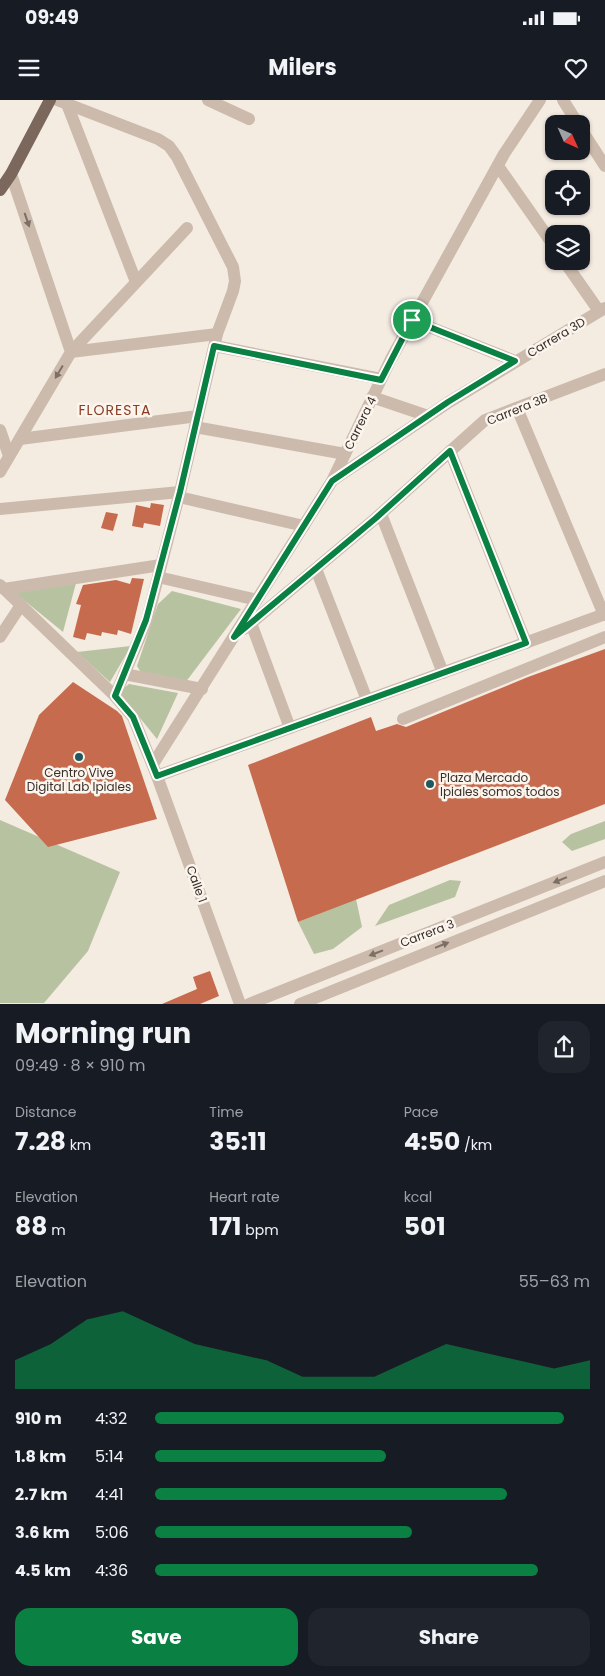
<!DOCTYPE html>
<html lang="en">
<head>
<meta charset="utf-8">
<style>
  body { margin:0; font-family:Poppins,sans-serif; background:#20242c; color:#f1f3f6; height:100vh; display:flex; flex-direction:column; font-size:19px; white-space:nowrap }
  * { box-sizing:border-box; margin:0 }
  p { font-size:16px; color:#9ea1a6 }
  .icon { flex:none; width:28px; height:28px; fill:none; stroke:currentColor; stroke-width:2; stroke-linecap:round; stroke-linejoin:round }
  .map { position:relative; height:904px; overflow:hidden }
  .details { display:flex; flex-direction:column; background:#171b24; flex:1 }
  .details>* { flex:none }
  .needle { width:32px; rotate:135deg }
  .controls { position:absolute; left:545px; top:15px; display:grid; gap:10px }
  .controls a { display:grid; place-items:center; width:45px; height:45px; border-radius:10px; background:#171b24; box-shadow:0 1px 4px #0004; font-size:25px }
  .pin { position:absolute; display:grid; place-items:center; width:42px; height:42px; color:#fff; margin:-21px; border:2px solid #fff; border-radius:50%; box-shadow:0 1px 5px #0007 }
  .round { display:grid; place-items:center; flex:none; width:52px; height:52px; border-radius:15px; background:#20242c }
  .summary { display:flex; align-items:center; justify-content:space-between; height:85px; padding:0 15px }
  h1 { font-size:28px; font-weight:700; line-height:38px }
  .stats { display:grid; grid-template-columns:repeat(3,1fr); gap:8px; height:85px; padding:5px 15px }
  .stats div { display:grid; align-content:center }
  .stats b { font-size:25px; font-weight:700 }
  .stats small { font-size:14px; font-weight:400 }
  .stats p { font-size:14px }
  .chart { height:140px; padding:10px 15px }
  .chart p { display:flex; justify-content:space-between }
  .chart svg { width:100%; height:90px; margin-top:5px; fill:#0b8043; opacity:.7 }
  .cta { display:flex; gap:10px; margin-top:auto; padding:10px 15px }
  .cta a { flex:1; height:58px; border-radius:15px; background:#0b8043; color:#fff; font-size:20px; font-weight:700; line-height:58px; text-align:center }
  .cta a+a { background:#20242c; color:#f1f3f6 }
  ul { padding:0 15px; list-style:none; font-size:16px }
  li { display:grid; grid-template-columns:80px 60px 1fr; align-items:center; height:38px }
  li i { height:12px; border-radius:6px; background:#0b8043 }
  .status { display:flex; justify-content:space-between; align-items:center; height:35px; padding:0 25px; background:#171b24; direction:ltr }
  .status svg { height:14px; fill:currentColor }
  header { display:flex; justify-content:space-between; align-items:center; height:65px; padding:0 15px; background:#171b24; font-size:22px; font-weight:700 }
  .map>svg:first-child { display:block }
</style>
</head>
<body>
<div class="status"><b>09:49</b><svg viewBox="0 0 49 12"><path d="M0 12V9h3v3zM5 12V6h3v6zM10 12V3h3v9zM15 12V0h3v12zM26 1h20v11H26zM47 4h2v5h-2z"/></svg></div>
<header><svg class="icon" aria-label="menu" viewBox="0 0 24 24"><path d="M4 6h16M4 12h16M4 18h16"/></svg>Milers<svg class="icon" aria-label="heart" viewBox="0 0 24 24"><path d="M12 20l-8-8c-3-5 5-10 8-4 3-6 11-1 8 4z"/></svg></header>
<div class="map">
<svg width="605" height="904" viewBox="0 0 605 904">
  <rect width="100%" height="100%" fill="#f4ebe1"/>
  <g fill="#b7c3a0">
    <polygon points="76,483 63,532 14,492"/>
    <polygon points="172,491 241,509 185,583 142,574 137,566 158,504"/>
    <polygon points="131,546 110,582 77,552"/>
    <polygon points="129,584 178,593 157,639 119,592"/>
    <polygon points="0,720 120,772 88,851 44,903 0,903"/>
    <polygon points="605,721 605,739 572,751 562,742 571,734"/>
    <polygon points="450,780 461,781 455,797 375,826 389,805"/>
    <polygon points="356,799 362,827 333,849 314,854 298,822"/>
  </g>
  <g fill="#c66b4d">
    <polygon points="151,403 164,405 160,426 144,423 143,428 132,426 136,405 150,408"/>
    <polygon points="106,412 118,414 113,431 101,428"/>
    <polygon points="132,478 144,479 131,534 118,530 117,535 102,532 101,536 87,533 85,540 73,537 81,505 76,504 83,485 116,480 130,484"/>
    <polygon points="605,549 605,704 298,822 248,665 371,617 376,631 397,624 406,627 528,577"/>
    <polygon points="73,582 117,611 122,616 157,719 48,747 5,700 39,615"/>
    <polygon points="210,871 219,896 200,904 162,904 197,889 193,877"/>
  </g>
  <g fill="none" stroke-linecap="round" stroke-linejoin="round">
    <g stroke="#ccbbac" stroke-width="12">
      <polyline points="57,0 158,39 169,46 177,57 233,167 235,181 233,191 217,234 180,392 147,520 115,596"/>
      <polyline points="208,0 249,19"/>
      <polyline points="563,0 578,24"/>
      <polyline points="67,4 136,182"/>
      <polyline points="581,29 605,66"/>
      <polyline points="498,66 554,146"/>
      <polyline points="564,161 599,211"/>
      <polyline points="412,220 515,261"/>
      <polyline points="215,246 381,279"/>
      <polyline points="71,252 187,128"/>
      <polyline points="71,252 217,234"/>
      <polyline points="372,297 428,316"/>
      <polyline points="517,308 604,515"/>
      <polyline points="195,327 345,354"/>
      <polyline points="0,330 9,356"/>
      <polyline points="20,339 198,316"/>
      <polyline points="450,351 526,543"/>
      <polyline points="0,372 71,252 11,74"/>
      <polyline points="333,380 449,302 605,208"/>
      <polyline points="179,397 304,426"/>
      <polyline points="0,409 180,392"/>
      <polyline points="381,414 443,573"/>
      <polyline points="316,469 367,600"/>
      <polyline points="158,477 257,500"/>
      <polyline points="0,485 115,596 133,617 157,676 240,904"/>
      <polyline points="4,489 161,465"/>
      <polyline points="251,523 290,628"/>
      <polyline points="244,529 376,418 485,320 605,274"/>
      <polyline points="0,537 21,505"/>
      <polyline points="124,574 202,589"/>
      <polyline points="403,619 605,537"/>
      <polyline points="153,664 332,381 391,259 504,54 540,0"/>
      <polyline points="157,676 605,514"/>
      <polyline points="249,904 605,762"/>
      <polyline points="300,904 605,781"/>
    </g>
    <polyline stroke="#7c675c" stroke-width="12" points="0,90 11,74 50,0"/>
  </g>
  <defs><path id="oneway-solid" d="M-6-.8H1V-3.2L6.5 0L1 3.2V.8H-6Z" transform="scale(1.25)"/></defs>
  <g fill="#7c6f65">
    <use href="#oneway-solid" transform="translate(27 120) rotate(71)"/>
    <use href="#oneway-solid" transform="translate(59 272) rotate(121)"/>
    <use href="#oneway-solid" transform="translate(560 780) rotate(158)"/>
    <use href="#oneway-solid" transform="translate(442 845) rotate(-22)"/>
    <use href="#oneway-solid" transform="translate(376 853) rotate(159)"/>
  </g>
  <g fill="none" stroke-linecap="round" stroke-linejoin="round">
    <defs>
      <polygon id="route" points="412,220 515,261 448,302 332,381 234,537 376,418 450,351 526,543 157,676 133,617 115,596 146,520 180,392 214,246 381,280"/>
    </defs>
    <use href="#route" stroke="#fff" stroke-width="10"/>
    <use href="#route" stroke="#0b8043" stroke-width="6"/>
  </g>
  <g fill="#20585d" stroke="#fbf5ee" stroke-width="2">
    <circle cx="79" cy="657" r="5"/>
    <circle cx="430" cy="684" r="5"/>
  </g>
  <g text-anchor="middle" dominant-baseline="central" stroke-width="5" stroke-linejoin="round" paint-order="stroke">
    <g font-size="12" fill="#3a302b" stroke="#fbf5ee">
      <text transform="translate(556 237) rotate(-31)">Carrera 3D</text>
      <text transform="translate(517 309) rotate(-22)">Carrera 3B</text>
      <text transform="translate(360 323) rotate(-64)">Carrera 4</text>
      <text transform="translate(197 784) rotate(70)">Calle 1</text>
      <text transform="translate(427 833) rotate(-21)">Carrera 3</text>
    </g>
    <g font-size="12" fill="#3a302b" stroke="#fbf5ee">
      <text x="79" y="672">Centro Vive<tspan x="79" dy="14">Digital Lab Ipiales</tspan></text>
      <text x="440" y="677" text-anchor="start">Plaza Mercado<tspan x="440" dy="14">Ipiales somos todos</tspan></text>
    </g>
    <g font-size="14" letter-spacing="1" fill="#8a3d24" stroke="#fbf5ee">
      <text x="115" y="310">FLORESTA</text>
    </g>
  </g>
</svg>
<div class="controls">
<a><svg class="needle" viewBox="-14 -14 28 28"><path d="M0-13l5 13h-10z" fill="#e53935"/><path d="M0 13l5-13h-10z" fill="#9ea1a6"/></svg></a>
<a><svg class="icon" aria-label="locate" viewBox="0 0 24 24"><circle cx="12" cy="12" r="6"/><path d="M12 2v4M12 18v4M2 12h4M18 12h4"/></svg></a>
<a><svg class="icon" aria-label="layers" viewBox="0 0 24 24"><path d="M12 4l9 5-9 5-9-5zM3 14l9 5 9-5"/></svg></a>
</div>
<div class="pin" style="left:412px;top:220px;background:#1e9e55"><svg class="icon" aria-label="arrive" viewBox="0 0 24 24"><path d="M6 21V4h12l-3 4 3 4H6"/></svg></div>
</div>
<section class="details">
<div class="summary"><div><h1>Morning run</h1><p>09:49 · 8 × 910 m</p></div><a class="round"><svg class="icon" aria-label="share" viewBox="0 0 24 24"><path d="M12 15V3M7 8l5-5 5 5M5 13v7h14v-7"/></svg></a></div>
<div class="stats">
<div><p>Distance</p><b>7.28<small> km</small></b></div>
<div><p>Time</p><b>35:11</b></div>
<div><p>Pace</p><b>4:50<small> /km</small></b></div>
</div>
<div class="stats">
<div><p>Elevation</p><b>88<small> m</small></b></div>
<div><p>Heart rate</p><b>171<small> bpm</small></b></div>
<div><p>kcal</p><b>501</b></div>
</div>
<div class="chart"><p><span>Elevation</span>55–63 m</p>
<svg viewBox="0 0 160 44" preserveAspectRatio="none"><path d="M0 44V30L10 22L20 10L30 6L40 14L50 22L60 26L70 30L80 38L90 38L100 38L110 30L120 22L130 26L140 30L150 34L160 30V44z"/></svg>
</div>
<ul>
<li><b>910 m</b>4:32<i style="width:94%"></i></li>
<li><b>1.8 km</b>5:14<i style="width:53%"></i></li>
<li><b>2.7 km</b>4:41<i style="width:81%"></i></li>
<li><b>3.6 km</b>5:06<i style="width:59%"></i></li>
<li><b>4.5 km</b>4:36<i style="width:88%"></i></li>
</ul>
<div class="cta"><a>Save</a><a>Share</a></div>
</section>
</body>
</html>
